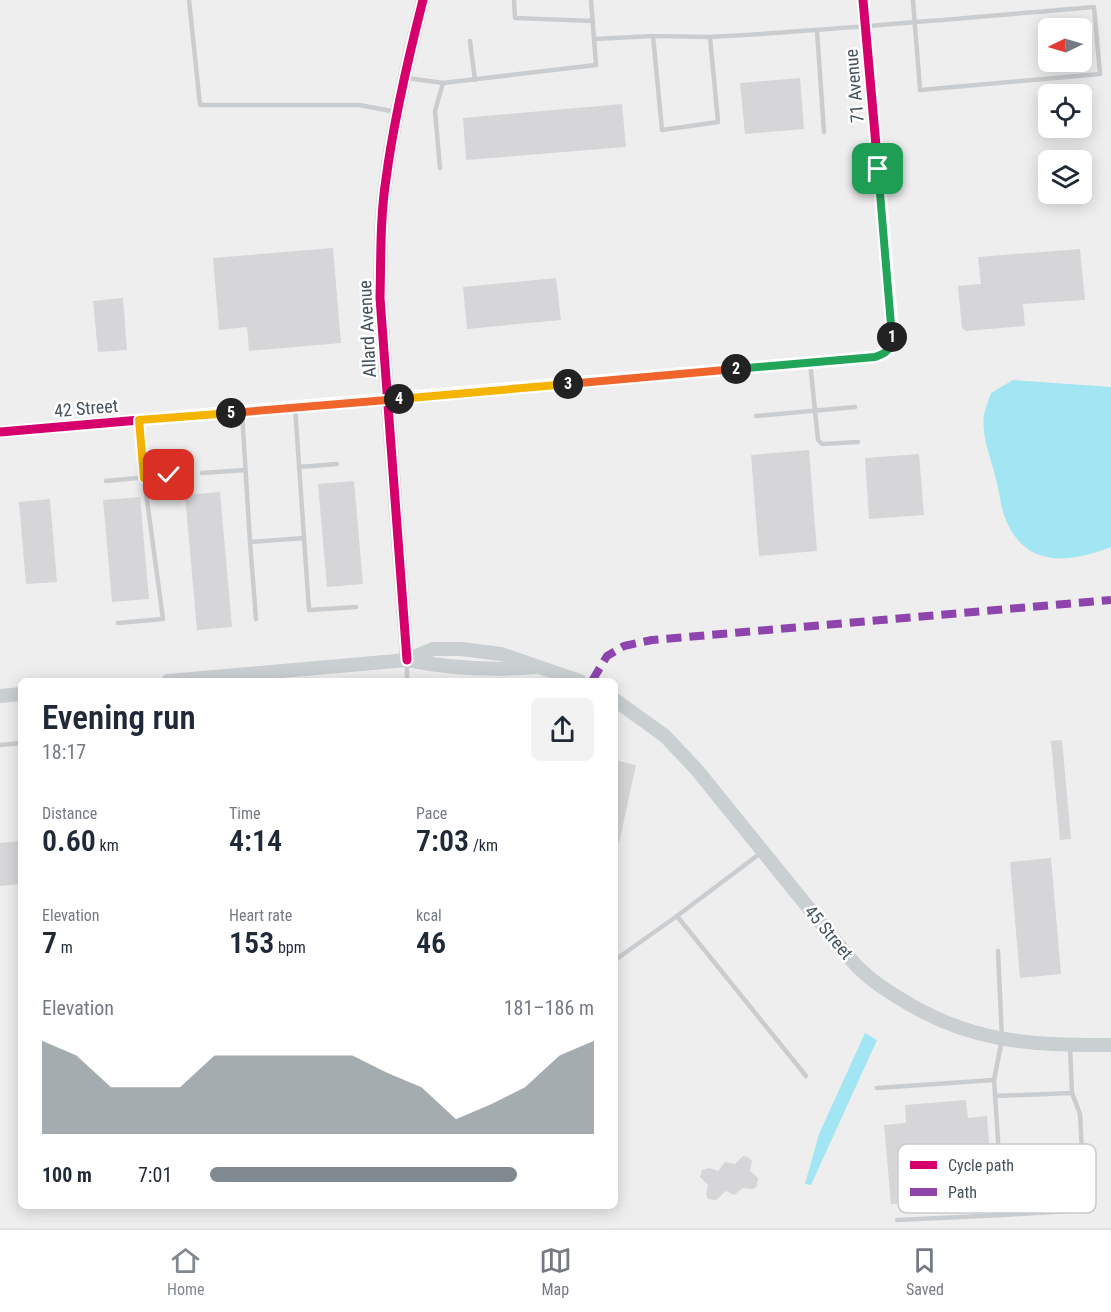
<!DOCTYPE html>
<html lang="en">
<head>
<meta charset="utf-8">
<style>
  body { margin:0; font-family:"Roboto Condensed",sans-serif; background:#f2f2f3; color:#1f2937; height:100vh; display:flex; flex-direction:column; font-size:22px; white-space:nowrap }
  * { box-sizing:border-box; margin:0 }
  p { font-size:20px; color:#747a83 }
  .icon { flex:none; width:33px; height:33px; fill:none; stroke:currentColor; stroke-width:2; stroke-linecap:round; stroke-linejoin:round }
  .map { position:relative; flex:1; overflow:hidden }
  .sheet { position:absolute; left:18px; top:678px; width:600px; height:531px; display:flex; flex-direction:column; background:#fff; border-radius:9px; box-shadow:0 3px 15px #0003 }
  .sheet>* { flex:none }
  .needle { width:39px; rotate:265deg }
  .buttons { position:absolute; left:1038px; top:18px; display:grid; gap:12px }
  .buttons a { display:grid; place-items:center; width:54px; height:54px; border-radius:9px; background:#fff; box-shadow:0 3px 15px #0003; font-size:30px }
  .pin { position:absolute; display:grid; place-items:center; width:51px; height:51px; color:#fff; margin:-26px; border-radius:12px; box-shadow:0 3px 9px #0006 }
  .km { position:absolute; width:30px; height:30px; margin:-15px; border-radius:50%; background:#222; color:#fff; font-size:16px; line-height:30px; text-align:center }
  .round { display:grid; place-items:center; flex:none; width:63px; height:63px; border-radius:9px; background:#f2f2f3 }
  .overview { display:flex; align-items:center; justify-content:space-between; height:102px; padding:0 24px }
  h1 { font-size:33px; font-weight:600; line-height:45px }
  .stats { display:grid; grid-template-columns:repeat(3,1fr); gap:9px; height:102px; padding:6px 24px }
  .stats div { display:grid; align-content:center }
  .stats b { font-size:30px; font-weight:600 }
  .stats small { font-size:16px; font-weight:400 }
  .stats p { font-size:16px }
  .chart { height:168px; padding:12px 24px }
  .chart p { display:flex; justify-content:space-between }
  .chart svg { width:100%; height:108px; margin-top:6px; fill:#808990; opacity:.7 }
  ul { padding:0 24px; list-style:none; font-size:20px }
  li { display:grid; grid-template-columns:96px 72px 1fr; align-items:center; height:45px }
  li i { height:15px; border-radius:8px; background:#808990 }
  .menu { display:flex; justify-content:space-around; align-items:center; height:84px; border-top:2px solid #e0e1e3; background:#fff; font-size:16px; color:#747a83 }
  .menu a { display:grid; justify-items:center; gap:3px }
  .menu .active { color:#808990 }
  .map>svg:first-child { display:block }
</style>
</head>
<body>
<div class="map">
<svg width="1111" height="1228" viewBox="0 0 1111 1228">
  <rect width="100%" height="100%" fill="#efeeee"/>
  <g fill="#a1e6f2">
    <path d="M 1013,380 L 1111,387 L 1111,547 C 1067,564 1023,568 1004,515 C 1000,503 999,490 996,479 C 991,458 981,436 984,415 C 985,408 989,400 991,393 Z"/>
    <polygon points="865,1033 877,1040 811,1185 805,1184 819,1134"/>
  </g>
  <g fill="#d6d6d9">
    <polygon points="800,78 804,129 745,134 740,83"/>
    <polygon points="622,104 626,147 466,160 463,118"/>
    <polygon points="333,248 341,343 249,351 247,327 219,330 213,258"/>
    <polygon points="1080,249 1085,300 1023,304 1025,326 966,331 962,328 958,286 981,284 978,257"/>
    <polygon points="556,278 561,320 467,329 463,287"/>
    <polygon points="123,298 127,350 98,352 93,301"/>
    <polygon points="809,450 817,551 759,556 751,455"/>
    <polygon points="919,454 924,515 869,519 865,458"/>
    <polygon points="354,481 363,584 327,587 318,484"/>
    <polygon points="220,492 232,627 197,630 185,495"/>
    <polygon points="140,497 149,599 112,602 103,500"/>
    <polygon points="50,499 57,582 26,584 19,502"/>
    <polygon points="1062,740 1071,839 1060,840 1051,741"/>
    <polygon points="615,760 636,765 619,843 615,842"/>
    <polygon points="21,841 21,884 0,886 0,843"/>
    <polygon points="1051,858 1061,974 1020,978 1010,862"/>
    <polygon points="966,1100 968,1118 987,1116 990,1156 992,1156 993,1166 945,1170 947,1200 891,1204 884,1125 906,1123 905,1105"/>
    <polygon points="743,1156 748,1157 752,1161 750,1171 758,1178 757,1186 753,1189 743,1188 734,1195 726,1191 716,1200 708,1199 706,1194 708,1185 700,1177 702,1170 709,1168 718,1171 725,1162 735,1164"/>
  </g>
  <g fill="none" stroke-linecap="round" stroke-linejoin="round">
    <g stroke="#cacdcf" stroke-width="4.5">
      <polyline points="189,0 200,105 359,105 397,112"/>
      <polyline points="514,0 515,18 593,21"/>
      <polyline points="817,31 824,132"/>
      <path d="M 710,37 C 838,30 966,18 1094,7 L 1100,74 L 920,90 C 918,60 915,30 913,0"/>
      <polyline points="594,39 653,36 710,37 718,122 662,130 653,36"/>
      <polyline points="470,41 475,80"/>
      <polyline points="407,78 443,83 435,111 440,168"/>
      <polyline points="443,83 596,65 591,0"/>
      <polyline points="810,362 818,440 822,444 858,442"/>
      <polyline points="295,407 309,610 356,607"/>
      <polyline points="242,412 250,542"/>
      <polyline points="756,416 855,407"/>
      <polyline points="299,467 337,464"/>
      <polyline points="202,473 245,470"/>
      <polyline points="106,481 169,475"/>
      <polyline points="256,619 250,542 304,538"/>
      <polyline points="118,623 163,619 144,478 139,420"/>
      <polyline points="407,663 407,681"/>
      <polyline points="0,745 21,743"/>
      <polyline points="762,852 677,916 806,1076"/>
      <polyline points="615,960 677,916"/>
      <polyline points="877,1088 994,1080 1002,1039 998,951"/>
      <polyline points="995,1096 1072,1093"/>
      <polyline points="1003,1215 1085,1210 1080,1114 1072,1093 1070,1047"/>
      <polyline points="897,1220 1003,1215 994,1080"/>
    </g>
    <path stroke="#cacdcf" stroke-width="9" d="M 0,432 L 875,357 C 889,352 890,351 893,336 L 863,0"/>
    <g stroke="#cacfd2" stroke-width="14">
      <path d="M 407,660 L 380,298 C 381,258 380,218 386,179 C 394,118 408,59 423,0"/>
      <polyline points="407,660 433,649 461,649 501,654 580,681"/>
      <path d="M 168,681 L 407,660 C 449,668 492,671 535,667"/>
      <polyline points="0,696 21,694"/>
      <path d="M 615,700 L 665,736 L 697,770 L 837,943 C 845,952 853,963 862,971 C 872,981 886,990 899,998 C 970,1043 1029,1045 1111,1045"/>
    </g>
    <polyline stroke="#8e44ad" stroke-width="8" stroke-dasharray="15 8" stroke-linecap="butt" points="592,681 607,656 624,646 652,640 1111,600"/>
    <defs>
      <g id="cycleway">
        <path d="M 0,432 L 875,357 C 889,352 890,351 893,336 L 863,0"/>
        <path d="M 407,660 L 380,298 C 381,258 380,218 386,179 C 394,118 408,59 423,0"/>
      </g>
    </defs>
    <use href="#cycleway" stroke="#fff" stroke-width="13"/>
    <use href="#cycleway" stroke="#d6006c" stroke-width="9"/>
  </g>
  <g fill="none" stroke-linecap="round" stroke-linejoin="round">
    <defs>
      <polyline id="split-1" points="878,169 892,337"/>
      <path id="split-2" d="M 736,369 L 875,357 C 887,353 890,350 892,337"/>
      <polyline id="split-3" points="568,384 736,369"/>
      <polyline id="split-4" points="399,399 568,384"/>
      <polyline id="split-5" points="231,413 399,399"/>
      <polyline id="split-6" points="169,475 144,478 139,420 231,413"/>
    </defs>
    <use href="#split-1" stroke="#fff" stroke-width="12"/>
    <use href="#split-2" stroke="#fff" stroke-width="12"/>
    <use href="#split-3" stroke="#fff" stroke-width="12"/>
    <use href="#split-4" stroke="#fff" stroke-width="12"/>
    <use href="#split-5" stroke="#fff" stroke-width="12"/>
    <use href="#split-6" stroke="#fff" stroke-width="12"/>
    <use href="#split-1" stroke="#22a559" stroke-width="8"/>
    <use href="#split-2" stroke="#22a559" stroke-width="8"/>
    <use href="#split-3" stroke="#f0652b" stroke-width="8"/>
    <use href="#split-4" stroke="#f5b400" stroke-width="8"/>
    <use href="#split-5" stroke="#f0652b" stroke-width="8"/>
    <use href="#split-6" stroke="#f5b400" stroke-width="8"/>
  </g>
  <g text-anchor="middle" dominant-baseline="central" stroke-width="5" stroke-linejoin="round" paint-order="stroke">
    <g font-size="18" fill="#44525d" stroke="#fff">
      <text transform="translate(854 86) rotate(-95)">71 Avenue</text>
      <text transform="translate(367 329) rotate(-93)">Allard Avenue</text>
      <text transform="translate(86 408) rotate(-5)">42 Street</text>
      <text transform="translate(829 932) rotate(50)">45 Street</text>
    </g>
  </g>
  <rect x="898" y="1144" width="198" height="69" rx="9" fill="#fff" stroke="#c7cbce" stroke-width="1.5"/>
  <rect x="910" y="1161" width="27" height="8" fill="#d6006c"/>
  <rect x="910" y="1188" width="27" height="8" fill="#8e44ad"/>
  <g font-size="16" fill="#44525d">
    <text x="948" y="1171">Cycle path</text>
    <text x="948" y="1198">Path</text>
  </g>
</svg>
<div class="buttons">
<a><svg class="needle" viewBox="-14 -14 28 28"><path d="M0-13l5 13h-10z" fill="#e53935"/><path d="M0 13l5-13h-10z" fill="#747a83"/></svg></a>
<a><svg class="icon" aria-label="locate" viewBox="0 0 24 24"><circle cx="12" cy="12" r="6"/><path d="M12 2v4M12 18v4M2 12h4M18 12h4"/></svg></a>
<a><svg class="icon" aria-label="layers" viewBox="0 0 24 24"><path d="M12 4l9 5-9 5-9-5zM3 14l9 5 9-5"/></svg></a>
</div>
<div class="pin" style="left:878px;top:169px;background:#1e9e55"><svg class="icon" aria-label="arrive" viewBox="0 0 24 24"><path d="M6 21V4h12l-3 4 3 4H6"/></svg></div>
<div class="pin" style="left:169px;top:475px;background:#d93025"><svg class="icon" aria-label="check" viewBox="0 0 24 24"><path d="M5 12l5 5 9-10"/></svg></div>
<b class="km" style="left:892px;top:337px">1</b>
<b class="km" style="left:736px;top:369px">2</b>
<b class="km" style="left:568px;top:384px">3</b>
<b class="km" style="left:399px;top:399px">4</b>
<b class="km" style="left:231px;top:413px">5</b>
<section class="sheet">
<div class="overview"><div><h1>Evening run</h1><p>18:17</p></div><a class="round"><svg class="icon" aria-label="share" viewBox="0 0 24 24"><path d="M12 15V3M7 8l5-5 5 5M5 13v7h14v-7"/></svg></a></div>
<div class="stats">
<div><p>Distance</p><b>0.60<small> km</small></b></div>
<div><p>Time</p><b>4:14</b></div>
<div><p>Pace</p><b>7:03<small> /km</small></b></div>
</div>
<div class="stats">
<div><p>Elevation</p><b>7<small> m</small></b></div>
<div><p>Heart rate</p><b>153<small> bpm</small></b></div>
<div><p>kcal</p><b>46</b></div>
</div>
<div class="chart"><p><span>Elevation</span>181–186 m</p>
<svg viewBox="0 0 160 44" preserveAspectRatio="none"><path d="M0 44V6L10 12L20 25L30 25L40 25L50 12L60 12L70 12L80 12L90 12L100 19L110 25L120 38L130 32L140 25L150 12L160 6V44z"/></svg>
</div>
<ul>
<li><b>100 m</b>7:01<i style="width:80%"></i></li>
</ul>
</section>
</div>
<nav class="menu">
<a class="active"><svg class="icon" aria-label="home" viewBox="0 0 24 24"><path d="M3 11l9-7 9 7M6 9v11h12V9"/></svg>Home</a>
<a><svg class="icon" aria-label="map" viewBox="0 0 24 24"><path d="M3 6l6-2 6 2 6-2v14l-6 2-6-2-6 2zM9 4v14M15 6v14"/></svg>Map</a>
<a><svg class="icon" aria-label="saved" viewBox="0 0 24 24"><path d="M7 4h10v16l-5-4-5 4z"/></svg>Saved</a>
</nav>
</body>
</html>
